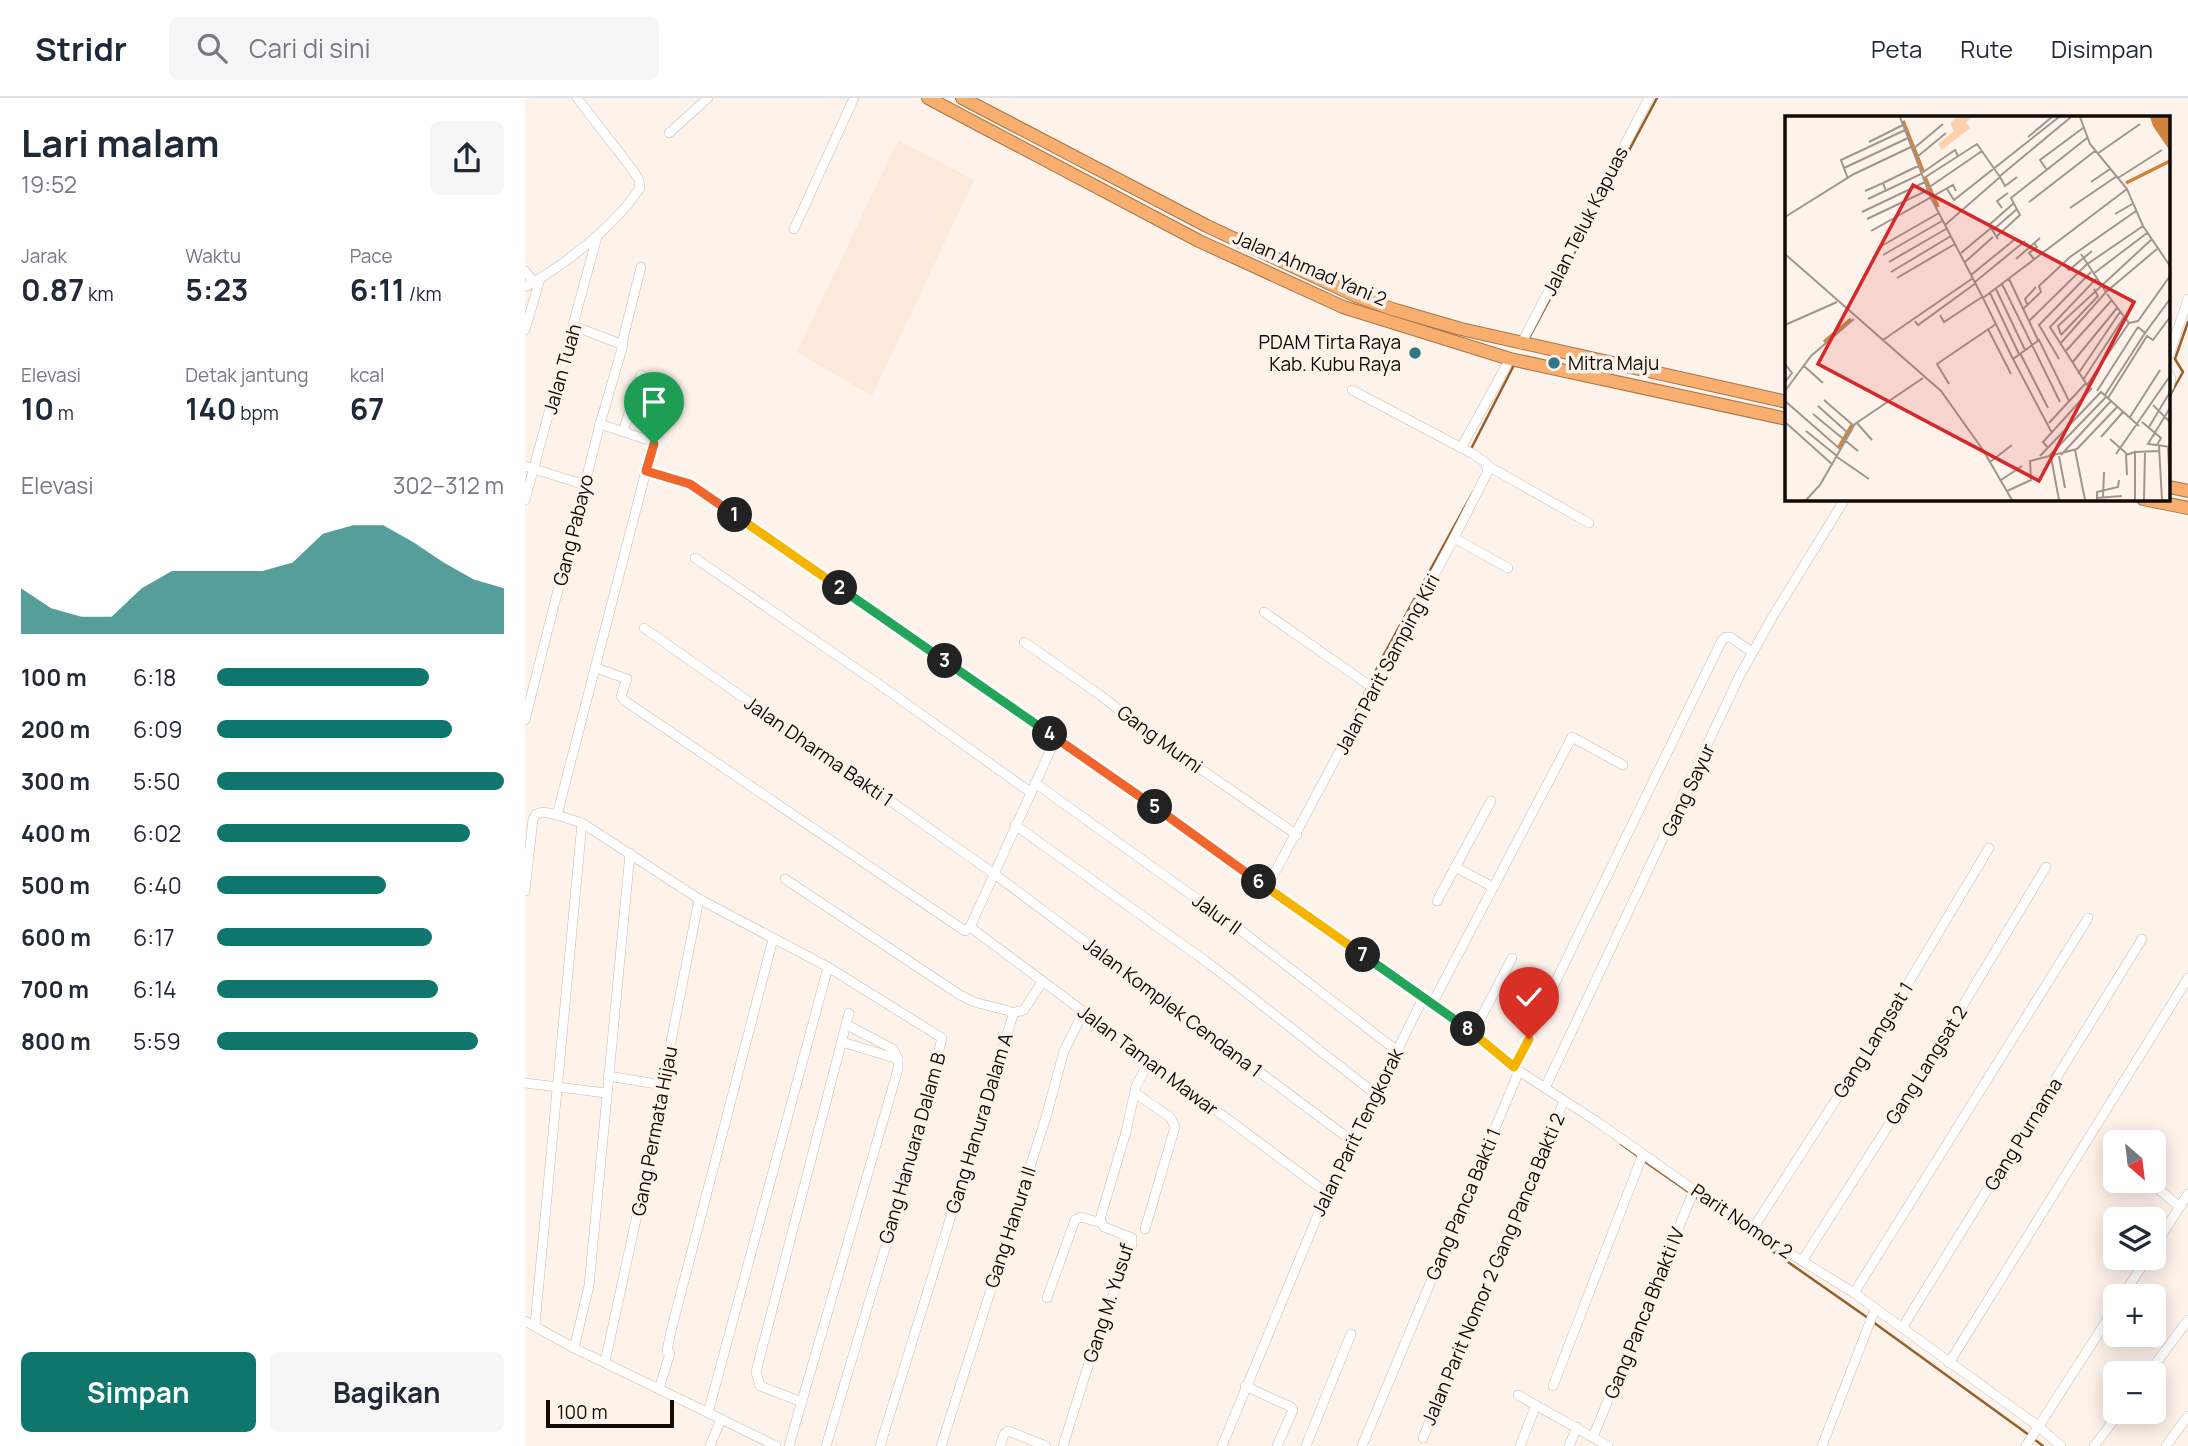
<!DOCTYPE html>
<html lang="id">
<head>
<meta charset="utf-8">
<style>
  body { margin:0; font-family:Manrope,sans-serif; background:#f6f6f7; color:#1f2937; height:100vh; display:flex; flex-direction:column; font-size:26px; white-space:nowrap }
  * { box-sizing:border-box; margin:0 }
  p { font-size:23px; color:#747a83 }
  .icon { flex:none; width:38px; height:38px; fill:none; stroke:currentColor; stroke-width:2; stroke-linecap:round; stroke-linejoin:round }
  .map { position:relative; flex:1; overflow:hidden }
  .side { display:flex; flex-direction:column; background:#fff; width:525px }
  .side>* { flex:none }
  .needle { width:46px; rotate:152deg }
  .buttons { position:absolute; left:1578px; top:1032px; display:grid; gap:14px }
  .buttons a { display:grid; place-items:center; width:63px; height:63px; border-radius:10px; background:#fff; box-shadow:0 4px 18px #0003; font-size:35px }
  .scale { position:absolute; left:21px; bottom:18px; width:128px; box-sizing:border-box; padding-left:7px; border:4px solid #100b07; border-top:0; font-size:19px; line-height:24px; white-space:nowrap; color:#100b07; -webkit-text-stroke:5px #fef3eb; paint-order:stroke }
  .pin { position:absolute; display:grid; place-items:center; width:60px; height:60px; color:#fff; margin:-72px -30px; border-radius:50% 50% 50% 0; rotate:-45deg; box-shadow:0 0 7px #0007 }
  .pin .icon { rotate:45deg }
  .km { position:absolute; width:35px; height:35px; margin:-18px; border-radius:50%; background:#222; color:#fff; font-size:19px; line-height:35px; text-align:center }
  .round { display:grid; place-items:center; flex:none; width:74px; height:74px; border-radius:10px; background:#f6f6f7 }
  .headline { display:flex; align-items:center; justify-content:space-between; height:119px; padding:0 21px }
  h1 { font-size:38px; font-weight:700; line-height:52px }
  .figures { display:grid; grid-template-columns:repeat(3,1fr); gap:10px; height:119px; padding:7px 21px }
  .figures div { display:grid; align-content:center }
  .figures b { font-size:30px; font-weight:700 }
  .figures small { font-size:19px; font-weight:400 }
  .figures p { font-size:19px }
  .chart { height:196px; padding:14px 21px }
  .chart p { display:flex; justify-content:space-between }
  .chart svg { width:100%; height:126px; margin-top:7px; fill:#0f766e; opacity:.7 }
  .primary-button { display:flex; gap:14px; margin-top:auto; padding:14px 21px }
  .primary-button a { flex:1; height:80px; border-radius:10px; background:#0f766e; color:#fff; font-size:28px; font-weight:700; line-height:80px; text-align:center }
  .primary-button a+a { background:#f6f6f7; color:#1f2937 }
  ul { padding:0 21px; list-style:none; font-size:23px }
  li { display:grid; grid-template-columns:112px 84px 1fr; align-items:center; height:52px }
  li i { height:18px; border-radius:9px; background:#0f766e }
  header { display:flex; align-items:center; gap:42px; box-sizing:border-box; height:98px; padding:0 35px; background:#fff; border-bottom:2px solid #e0e1e3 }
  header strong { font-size:33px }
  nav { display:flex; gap:38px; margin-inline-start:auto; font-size:24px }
  .search { width:490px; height:63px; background:#f6f6f7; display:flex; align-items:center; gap:18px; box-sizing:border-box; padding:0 24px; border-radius:10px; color:#747a83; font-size:26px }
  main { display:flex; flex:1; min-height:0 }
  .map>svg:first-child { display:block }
</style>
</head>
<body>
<header>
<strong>Stridr</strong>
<div class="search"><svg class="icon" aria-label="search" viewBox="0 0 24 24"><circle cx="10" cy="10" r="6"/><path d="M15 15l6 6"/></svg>Cari di sini</div>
<nav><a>Peta</a><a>Rute</a><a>Disimpan</a></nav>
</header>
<main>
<section class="side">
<div class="headline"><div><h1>Lari malam</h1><p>19:52</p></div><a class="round"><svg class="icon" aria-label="share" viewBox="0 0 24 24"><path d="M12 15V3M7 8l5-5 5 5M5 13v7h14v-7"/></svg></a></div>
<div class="figures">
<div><p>Jarak</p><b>0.87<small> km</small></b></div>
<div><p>Waktu</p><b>5:23</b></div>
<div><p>Pace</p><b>6:11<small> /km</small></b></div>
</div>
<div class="figures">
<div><p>Elevasi</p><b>10<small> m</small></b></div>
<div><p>Detak jantung</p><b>140<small> bpm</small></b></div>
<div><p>kcal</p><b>67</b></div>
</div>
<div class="chart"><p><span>Elevasi</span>302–312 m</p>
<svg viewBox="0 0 160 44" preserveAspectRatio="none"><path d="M0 44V28L10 35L20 38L30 38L40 28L50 22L60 22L70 22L80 22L90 19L100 9L110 6L120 6L130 12L140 19L150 25L160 28V44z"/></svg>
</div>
<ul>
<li><b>100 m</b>6:18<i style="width:74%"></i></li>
<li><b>200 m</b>6:09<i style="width:82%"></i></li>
<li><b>300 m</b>5:50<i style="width:100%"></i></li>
<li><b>400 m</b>6:02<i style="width:88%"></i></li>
<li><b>500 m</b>6:40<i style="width:59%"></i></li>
<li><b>600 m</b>6:17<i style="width:75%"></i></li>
<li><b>700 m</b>6:14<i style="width:77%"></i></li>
<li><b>800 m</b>5:59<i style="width:91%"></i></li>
</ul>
<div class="primary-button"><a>Simpan</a><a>Bagikan</a></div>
</section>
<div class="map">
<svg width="1663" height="1348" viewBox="0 0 1663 1348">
  <rect width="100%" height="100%" fill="#fef3eb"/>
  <polygon fill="#fce9da" points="373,42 449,82 347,298 272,254"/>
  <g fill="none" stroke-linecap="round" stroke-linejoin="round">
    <g stroke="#965f2c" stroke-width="2.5">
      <polyline points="1003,242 1132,0"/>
      <polyline points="1644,299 1658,274 1650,261 1663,224"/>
      <polyline points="946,351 989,267"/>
      <polyline points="829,617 857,560 948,394"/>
      <polyline points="1096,1046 1114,1059"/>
      <polyline points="1119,1063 1165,1095"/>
      <polyline points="1170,1099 1343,1220"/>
      <polyline points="1348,1224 1504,1337"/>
      <polyline points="1509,1341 1518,1348"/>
    </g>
    <defs>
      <g id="minor">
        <polyline points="144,35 183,0"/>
        <polyline points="269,131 329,0"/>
        <polyline points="0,173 9,184"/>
        <path d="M 0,189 C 40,167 90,128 115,90 L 114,82 L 107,71 L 52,0"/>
        <polyline points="0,232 15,181"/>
        <polyline points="97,245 116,169"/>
        <polyline points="996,246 1124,0"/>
        <polyline points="1644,257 1663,201"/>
        <polyline points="1644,277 1646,281 1644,289"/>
        <polyline points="75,326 126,343 129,346 121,373 156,383 173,392 531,640"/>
        <polyline points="98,334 116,277"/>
        <polyline points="936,350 985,261"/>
        <polyline points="961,367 1064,425"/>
        <polyline points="0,368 60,387"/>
        <polyline points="0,402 72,139"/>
        <polyline points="929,440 983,470"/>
        <polyline points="170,460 358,589 505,694"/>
        <polyline points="739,514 848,590"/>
        <polyline points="119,530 468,775 827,1043"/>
        <polyline points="499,544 575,597 626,637 772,737"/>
        <polyline points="71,570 102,581 96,598 100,603 440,833 445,829 531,640 898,900 802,1095 697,1348"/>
        <polyline points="0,622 75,326 98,247 49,228"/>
        <polyline points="510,685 714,831 871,952"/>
        <polyline points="32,717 121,373"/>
        <polyline points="490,727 686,867 849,995"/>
        <polyline points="930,769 968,789"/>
        <polyline points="260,781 435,897 449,904 484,913 488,917 355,1348"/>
        <polyline points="742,789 929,440 963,373 961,365 948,356 827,292"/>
        <polyline points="0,793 8,721 11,716 18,714 32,717 57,725 174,801 303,869 417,940 387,1060 301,1348"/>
        <polyline points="912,803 966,703"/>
        <polyline points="445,829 802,1095"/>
        <polyline points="898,900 948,935 994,973 1074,1025 1169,1092 1205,1113 1227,1132 1329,1195 1513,1328 1536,1348"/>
        <polyline points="907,906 1047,639 1098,667"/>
        <polyline points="487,915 499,912 517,884"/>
        <polyline points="948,935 987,860"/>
        <polyline points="317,944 373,961"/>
        <polyline points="989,969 1197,542 1201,539 1205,539 1227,554"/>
        <polyline points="83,978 138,987"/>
        <polyline points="0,985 81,995"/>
        <polyline points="1020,990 1215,577 1248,518 1320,401"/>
        <polyline points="610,995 645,1019 650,1029 620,1131"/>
        <polyline points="1624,1083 1655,1109"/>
        <polyline points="1227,1132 1348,944 1464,750"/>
        <polyline points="1629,1149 1663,1096"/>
        <polyline points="1277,1163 1402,967 1521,769"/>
        <polyline points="1329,1195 1563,820"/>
        <polyline points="1597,1199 1622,1160"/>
        <polyline points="522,1200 550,1122 556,1119 576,1125"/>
        <polyline points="0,1223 49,1250 196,1321 185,1348"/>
        <polyline points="10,1227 57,725"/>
        <polyline points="1377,1230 1617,841"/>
        <polyline points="49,1250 64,1188 105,755"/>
        <polyline points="80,1264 112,1117 174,801"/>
        <polyline points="1424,1265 1663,880"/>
        <polyline points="1623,1276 1663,1222"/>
        <polyline points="720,1288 766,1309 768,1312 752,1348"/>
        <polyline points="1028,1288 1118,1056"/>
        <polyline points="134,1291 145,1255 142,1253 146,1233 248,841"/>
        <polyline points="993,1297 1083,1348"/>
        <polyline points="277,1304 235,1288 231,1274 324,915"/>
        <polyline points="183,1315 303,869"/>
        <polyline points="196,1321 251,1348"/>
        <polyline points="1068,1339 1169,1092"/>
        <polyline points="898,1340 987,1122 1039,1003"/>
        <polyline points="264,1348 373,971 373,961 368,951 322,927"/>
        <polyline points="416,1348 521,1019 539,953 559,913"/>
        <polyline points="475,1348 479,1336 483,1333 521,1348"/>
        <polyline points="538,1348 569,1249 607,1146 607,1140 579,1129 575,1121 601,1034 611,988 625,962"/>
        <polyline points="781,1348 826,1236"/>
        <polyline points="837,1348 994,973"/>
        <polyline points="995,1348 1011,1307"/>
        <polyline points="1044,1348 1052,1329"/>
        <polyline points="1297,1348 1350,1211"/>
        <polyline points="1501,1348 1591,1208"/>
        <polyline points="1569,1348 1595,1314"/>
        <polyline points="1641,1348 1663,1318"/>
      </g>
      <g id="highway">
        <polyline points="403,0 674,143 818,209 985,261 1262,321"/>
        <polyline points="437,0 682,128 831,198 867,211 936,231 1262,304"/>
        <polyline points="1644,389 1663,393"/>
        <polyline points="1618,401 1663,410"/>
      </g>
    </defs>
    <use href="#minor" stroke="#cab9ac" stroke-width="10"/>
    <use href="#highway" stroke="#a6754a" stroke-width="14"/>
    <use href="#minor" stroke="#fff" stroke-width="9"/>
    <use href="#highway" stroke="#f7ae6e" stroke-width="12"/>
  </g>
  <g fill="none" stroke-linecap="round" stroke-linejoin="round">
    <defs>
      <polyline id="split-1" points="129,346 121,373 165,386 210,417"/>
      <polyline id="split-2" points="210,417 315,490"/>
      <polyline id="split-3" points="315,490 420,563"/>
      <polyline id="split-4" points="420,563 525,636"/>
      <polyline id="split-5" points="525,636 630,709"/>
      <polyline id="split-6" points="630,709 734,784"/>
      <polyline id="split-7" points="734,784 838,857"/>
      <polyline id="split-8" points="838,857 943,931"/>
      <polyline id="split-9" points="943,931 989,969 1004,941"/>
    </defs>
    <use href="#split-1" stroke="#fff" stroke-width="14"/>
    <use href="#split-2" stroke="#fff" stroke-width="14"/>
    <use href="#split-3" stroke="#fff" stroke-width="14"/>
    <use href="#split-4" stroke="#fff" stroke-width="14"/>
    <use href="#split-5" stroke="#fff" stroke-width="14"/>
    <use href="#split-6" stroke="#fff" stroke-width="14"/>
    <use href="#split-7" stroke="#fff" stroke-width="14"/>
    <use href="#split-8" stroke="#fff" stroke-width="14"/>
    <use href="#split-9" stroke="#fff" stroke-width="14"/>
    <use href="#split-1" stroke="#f0652b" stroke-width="9"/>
    <use href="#split-2" stroke="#f5b400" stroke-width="9"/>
    <use href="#split-3" stroke="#22a559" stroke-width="9"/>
    <use href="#split-4" stroke="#22a559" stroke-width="9"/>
    <use href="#split-5" stroke="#f0652b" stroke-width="9"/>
    <use href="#split-6" stroke="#f0652b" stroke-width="9"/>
    <use href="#split-7" stroke="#f5b400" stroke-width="9"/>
    <use href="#split-8" stroke="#22a559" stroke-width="9"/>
    <use href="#split-9" stroke="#f5b400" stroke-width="9"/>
  </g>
  <g fill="#317784" stroke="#fef3eb" stroke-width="2.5">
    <circle cx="890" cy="255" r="7"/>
    <circle cx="1029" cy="265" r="7"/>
  </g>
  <g text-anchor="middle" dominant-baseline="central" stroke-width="7" stroke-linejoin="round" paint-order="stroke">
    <g font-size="19" fill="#100b07" stroke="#fef3eb">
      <text transform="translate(1060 123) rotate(-63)">Jalan Teluk Kapuas</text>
      <text transform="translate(785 170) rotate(23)">Jalan Ahmad Yani 2</text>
      <text transform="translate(37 271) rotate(-74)">Jalan Tuah</text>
      <text transform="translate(48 432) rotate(-76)">Gang Pabayo</text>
      <text transform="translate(862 566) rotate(-62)">Jalan Parit Samping Kiri</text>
      <text transform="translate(635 641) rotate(36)">Gang Murni</text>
      <text transform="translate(294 653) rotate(35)">Jalan Dharma Bakti 1</text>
      <text transform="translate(1163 692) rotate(-65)">Gang Sayur</text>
      <text transform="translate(692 816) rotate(36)">Jalur II</text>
      <text transform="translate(648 909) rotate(37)">Jalan Komplek Cendana 1</text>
      <text transform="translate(1348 942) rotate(-58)">Gang Langsat 1</text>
      <text transform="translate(623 962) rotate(37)">Jalan Taman Mawar</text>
      <text transform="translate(1401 967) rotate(-58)">Gang Langsat 2</text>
      <text transform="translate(454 1025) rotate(-73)">Gang Hanura Dalam A</text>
      <text transform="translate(129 1033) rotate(-79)">Gang Permata Hijau</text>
      <text transform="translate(832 1034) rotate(-64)">Jalan Parit Tengkorak</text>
      <text transform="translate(1498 1036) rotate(-58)">Gang Purnama</text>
      <text transform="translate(387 1050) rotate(-74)">Gang Hanuara Dalam B</text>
      <text transform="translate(938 1106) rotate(-67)">Gang Panca Bakti 1</text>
      <text transform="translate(1217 1123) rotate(34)">Parit Nomor 2</text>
      <text transform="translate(485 1129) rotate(-72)">Gang Hanura II</text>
      <text transform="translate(968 1171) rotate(-67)">Jalan Parit Nomor 2 Gang Panca Bakti 2</text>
      <text transform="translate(583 1205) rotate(-72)">Gang M. Yusuf</text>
      <text transform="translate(1119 1215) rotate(-68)">Gang Panca Bhakti IV</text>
    </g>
    <g font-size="19" fill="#100b07" stroke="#fef3eb" text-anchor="end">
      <text x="876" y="244">PDAM Tirta Raya<tspan x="876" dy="22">Kab. Kubu Raya</tspan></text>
      <text x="1043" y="265" text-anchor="start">Mitra Maju</text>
    </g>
  </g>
  <g transform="translate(1260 18)">
    <rect width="385" height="385" fill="#fef3eb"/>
    <path d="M 173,1 L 187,1 L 181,6 L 185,12 L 157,34 L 153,28 L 169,15 L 165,7 Z" fill="#fed1ac"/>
    <path d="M 365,1 L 385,1 L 385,35 L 368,10 Z" fill="#cf833c"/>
    <path fill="none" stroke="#cf833c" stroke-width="3.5" d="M 118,5 L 138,55M 140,61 L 153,91M 341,67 L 385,45M 39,226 L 66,203M 54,331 L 67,309"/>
    <path fill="none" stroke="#9f9690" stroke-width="2" d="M 115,1 L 146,82 L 198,182M 295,1 L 305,28 L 342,73 L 358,110 L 385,150M 243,21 L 267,1M 84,26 L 118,9M 128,33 L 158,8M 312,38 L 355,8M 132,41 L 161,17M 59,52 L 123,22M 262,54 L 255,44 L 298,12M 215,60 L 286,1M 139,62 L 192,28 L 215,61M 333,62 L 377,34M 63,63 L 56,44 L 120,14M 306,66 L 325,53M 98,67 L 135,49M 143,72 L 197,35M 162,73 L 169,84 L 274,1M 80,75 L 98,67 L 101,75M 83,83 L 134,59 L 170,34 L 173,40M 244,86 L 310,35M 217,92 L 212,85 L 223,77M 285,92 L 332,60M 77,96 L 140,66M 330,98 L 349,87M 0,101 L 69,58 L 126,31M 82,103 L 143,74M 160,109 L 215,61 L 220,70 L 232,61M 208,114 L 232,93M 86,115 L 168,69 L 171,75M 212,120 L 235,99 L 226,82 L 302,22M 213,123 L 204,109 L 229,87M 93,132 L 154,97M 176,137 L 206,112M 0,138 L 156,275 L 198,334 L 227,384M 296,138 L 321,176M 98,139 L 157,105M 231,143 L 255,122M 249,143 L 244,137 L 252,131 L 249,127M 104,146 L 161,113M 180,146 L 208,121M 278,147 L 284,154 L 307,135M 106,156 L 166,120M 308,158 L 362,117M 186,159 L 229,124M 112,162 L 170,128M 224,163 L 253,224M 311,163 L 265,211 L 302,269 L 344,207 L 322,178M 190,166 L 240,125M 217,168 L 275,286M 211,173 L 240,234M 205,177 L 234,238M 243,190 L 240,183 L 251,171M 238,193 L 256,176 L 254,170 L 285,141 L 351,95M 155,199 L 159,206 L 197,181M 130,205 L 133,209 L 191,167M 244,205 L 301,149 L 358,110M 344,207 L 353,205 L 385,160M 0,209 L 52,186M 353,211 L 360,217 L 385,183M 203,213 L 226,258M 276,219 L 273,210 L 367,123M 276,219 L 313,180 L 309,173M 98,224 L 188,162M 275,228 L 321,176 L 372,133M 280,236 L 327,184M 235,237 L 263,292M 228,243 L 267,317M 274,243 L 254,209 L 306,156M 287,247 L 332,192M 0,248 L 7,257 L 0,266M 19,250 L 38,267M 293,258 L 335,196M 298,264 L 339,201M 164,268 L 152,248 L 211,208M 0,275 L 26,240 L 69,203M 312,275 L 353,211M 320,279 L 360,217M 323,282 L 362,220 L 368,224 L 385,201M 39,284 L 69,310M 0,285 L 55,333M 284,285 L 254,224 L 228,243 L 198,182 L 342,73M 368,289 L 385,306M 33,290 L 63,317M 28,298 L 73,335M 345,301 L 375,254M 0,306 L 48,349M 357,306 L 376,322 L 372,329 L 385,331M 72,307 L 87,324M 264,307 L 300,268M 364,311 L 385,276M 21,315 L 52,340M 316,321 L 338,296M 325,323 L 342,338M 372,329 L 363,328 L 385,292M 374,330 L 377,384M 383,331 L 385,373M 263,332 L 258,326 L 307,272M 290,334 L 300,384M 350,336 L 374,335M 331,338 L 385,260M 276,339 L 326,285M 255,340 L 316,276 L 354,310M 264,340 L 321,281M 274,340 L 280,372M 52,341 L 84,363M 266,341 L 274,384M 205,346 L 227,329M 342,359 L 341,339 L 350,336 L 350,384M 216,364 L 237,350M 222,375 L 246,364 L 245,345 L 292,333 L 332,291M 318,381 L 319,356M 312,382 L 337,380M 21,384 L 35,369 L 70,308 L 138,262M 312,384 L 312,376 L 333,371 L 334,364M 359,384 L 360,335"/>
    <path fill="#d62828" fill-opacity="0.15" stroke="#d62828" stroke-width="3.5" d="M 128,69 L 349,186 L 254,365 L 33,248 Z"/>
    <rect width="385" height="385" fill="none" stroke="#100b07" stroke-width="3.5"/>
  </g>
</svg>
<div class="buttons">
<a><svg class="needle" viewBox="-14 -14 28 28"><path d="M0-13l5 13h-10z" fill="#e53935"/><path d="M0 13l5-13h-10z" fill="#747a83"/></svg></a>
<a><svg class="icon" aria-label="layers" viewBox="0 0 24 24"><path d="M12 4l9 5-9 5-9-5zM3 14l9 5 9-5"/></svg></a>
<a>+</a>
<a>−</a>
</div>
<div class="scale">100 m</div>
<div class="pin" style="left:129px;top:346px;background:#1e9e55"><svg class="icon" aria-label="arrive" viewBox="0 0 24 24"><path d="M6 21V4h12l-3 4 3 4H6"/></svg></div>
<div class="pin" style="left:1004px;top:941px;background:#d93025"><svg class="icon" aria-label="check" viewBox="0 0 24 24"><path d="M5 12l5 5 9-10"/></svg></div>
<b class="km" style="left:210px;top:417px">1</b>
<b class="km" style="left:315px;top:490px">2</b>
<b class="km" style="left:420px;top:563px">3</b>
<b class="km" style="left:525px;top:636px">4</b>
<b class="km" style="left:630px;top:709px">5</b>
<b class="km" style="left:734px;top:784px">6</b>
<b class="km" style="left:838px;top:857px">7</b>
<b class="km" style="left:943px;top:931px">8</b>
</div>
</main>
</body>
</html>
